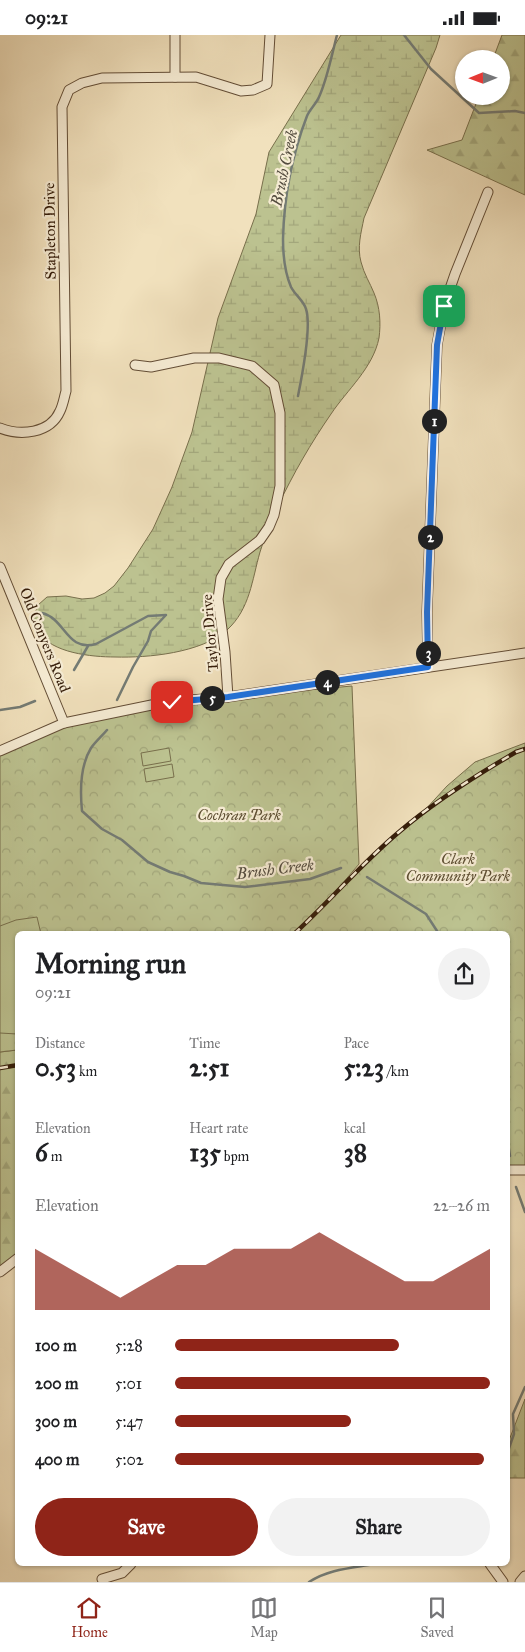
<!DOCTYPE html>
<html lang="en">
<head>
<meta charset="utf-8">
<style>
  body { margin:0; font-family:"IM FELL Great Primer",serif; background:#f2f2f2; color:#202124; height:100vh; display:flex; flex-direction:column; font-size:19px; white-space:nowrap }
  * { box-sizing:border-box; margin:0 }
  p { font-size:16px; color:#757577 }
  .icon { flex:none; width:28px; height:28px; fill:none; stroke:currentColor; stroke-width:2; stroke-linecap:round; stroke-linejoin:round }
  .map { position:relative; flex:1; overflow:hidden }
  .panel { position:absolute; left:15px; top:896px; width:495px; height:635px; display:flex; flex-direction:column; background:#fff; border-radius:8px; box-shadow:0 1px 4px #0004 }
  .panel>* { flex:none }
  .needle { width:32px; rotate:269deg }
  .controls { position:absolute; left:455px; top:15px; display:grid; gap:10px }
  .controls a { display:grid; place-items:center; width:55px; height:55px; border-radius:50%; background:#fff; box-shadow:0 1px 4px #0004; font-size:25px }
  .pin { position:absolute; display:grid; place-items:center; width:42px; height:42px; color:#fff; margin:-21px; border-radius:10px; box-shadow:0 2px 8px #0006 }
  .km { position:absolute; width:25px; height:25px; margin:-12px; border-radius:50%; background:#222; color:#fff; font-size:14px; line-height:25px; text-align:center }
  .round { display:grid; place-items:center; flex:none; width:52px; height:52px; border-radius:26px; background:#f2f2f2 }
  .overview { display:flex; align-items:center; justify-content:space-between; height:85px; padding:0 20px }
  h1 { font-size:28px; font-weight:700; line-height:38px }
  .metrics { display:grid; grid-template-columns:repeat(3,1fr); gap:8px; height:85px; padding:5px 20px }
  .metrics div { display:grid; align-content:center }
  .metrics b { font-size:25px; font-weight:700 }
  .metrics small { font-size:14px; font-weight:400 }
  .metrics p { font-size:14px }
  .chart { height:140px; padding:10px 20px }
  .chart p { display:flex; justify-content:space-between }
  .chart svg { width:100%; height:90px; margin-top:5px; fill:#8f2418; opacity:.7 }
  .primary-button { display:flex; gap:10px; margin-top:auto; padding:10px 20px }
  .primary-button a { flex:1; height:58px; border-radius:30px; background:#8f2418; color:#fff; font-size:20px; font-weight:700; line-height:58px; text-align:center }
  .primary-button a+a { background:#f2f2f2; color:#202124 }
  ul { padding:0 20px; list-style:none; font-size:16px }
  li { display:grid; grid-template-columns:80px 60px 1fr; align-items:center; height:38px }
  li i { height:12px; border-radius:6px; background:#8f2418 }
  .status { display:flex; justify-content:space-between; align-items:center; height:35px; padding:0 25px; background:#fff; direction:ltr }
  .status svg { height:14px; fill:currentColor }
  .tab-bar { display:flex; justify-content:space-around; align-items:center; height:70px; border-top:1px solid #e0e0e0; background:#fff; font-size:14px; color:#757577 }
  .tab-bar a { display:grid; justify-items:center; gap:2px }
  .tab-bar .active { color:#8f2418 }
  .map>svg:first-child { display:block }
</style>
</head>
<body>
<div class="status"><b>09:21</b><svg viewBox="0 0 49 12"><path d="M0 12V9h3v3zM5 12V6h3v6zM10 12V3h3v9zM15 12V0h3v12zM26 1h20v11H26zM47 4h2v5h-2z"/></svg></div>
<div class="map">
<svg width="525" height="1547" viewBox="0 0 525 1547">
  <defs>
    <pattern id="forest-firs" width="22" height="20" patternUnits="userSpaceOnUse" patternTransform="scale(1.25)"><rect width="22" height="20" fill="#bcc290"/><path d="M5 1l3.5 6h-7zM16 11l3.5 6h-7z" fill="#a2a67b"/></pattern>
    <pattern id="wetland-marsh" width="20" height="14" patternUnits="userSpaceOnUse" patternTransform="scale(1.25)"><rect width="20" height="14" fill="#bcc290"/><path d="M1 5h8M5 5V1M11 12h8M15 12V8" fill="none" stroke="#a2a67b"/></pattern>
    <pattern id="park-crowns" width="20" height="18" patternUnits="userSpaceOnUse" patternTransform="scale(1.25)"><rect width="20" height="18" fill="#bcc290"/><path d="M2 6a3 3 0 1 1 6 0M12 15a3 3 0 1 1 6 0" fill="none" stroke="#a2a67b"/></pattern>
  </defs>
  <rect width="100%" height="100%" fill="#f1e1bd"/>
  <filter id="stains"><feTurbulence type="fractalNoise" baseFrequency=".004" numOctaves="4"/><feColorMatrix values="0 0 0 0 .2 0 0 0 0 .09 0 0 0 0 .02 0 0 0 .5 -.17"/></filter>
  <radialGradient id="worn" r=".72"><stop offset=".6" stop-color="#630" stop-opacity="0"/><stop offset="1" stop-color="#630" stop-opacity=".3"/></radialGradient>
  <g fill="url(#forest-firs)" stroke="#786f4c">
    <polygon points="502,0 525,0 525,160 427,115 462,105 479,61 501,61 501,24 493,24"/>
    <polygon points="17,1015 17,1222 0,1236 0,1017"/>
    <polygon points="525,1364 525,1443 508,1443 508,1408"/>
  </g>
  <path fill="url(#wetland-marsh)" stroke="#786f4c" d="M 341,0 L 440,0 L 436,13 L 364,183 C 361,198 357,212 361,227 C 364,239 370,248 374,258 C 380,272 381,288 379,303 C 373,333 347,355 331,379 C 311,408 293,439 278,471 C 271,485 265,501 260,517 C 252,545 250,574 227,595 C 201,618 148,623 115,622 C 92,622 51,618 39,597 C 36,592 35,587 33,583 L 38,570 L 47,562 L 66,561 L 82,564 L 94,563 L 105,558 L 114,551 L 128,533 L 153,494 L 172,452 L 192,397 L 218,283 L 256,179 L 269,117 Z"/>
  <polygon fill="url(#park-crowns)" stroke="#786f4c" points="352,651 359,829 319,876 397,798 424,776 447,751 475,727 525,708 525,1135 508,1135 508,899 18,899 17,1015 0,1017 0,714 62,684 144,670"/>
  <g fill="#bcc290" stroke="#786f4c">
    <polygon points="169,713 171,726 143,731 141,718"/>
    <polygon points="172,729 174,742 146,747 144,734"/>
    <polygon points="37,882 41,899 18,899 17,999 0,998 0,891 16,885"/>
  </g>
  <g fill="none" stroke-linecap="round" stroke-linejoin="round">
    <g stroke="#747b74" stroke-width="2.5">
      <polyline points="404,0 431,34 479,78 515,76 525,78"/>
      <path d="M 298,361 C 302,341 312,292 306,274 C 304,266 295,260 291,252 C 285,238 283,219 283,204 C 284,162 292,120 307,81 C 310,74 316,69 319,62 C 327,45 332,19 337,0"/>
      <path d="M 42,578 C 66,584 66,617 96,609 L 148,581 L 166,580"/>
      <polyline points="74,635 88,611"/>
      <polyline points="117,665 133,632 148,606 151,596 165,581"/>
      <polyline points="0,675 20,672 35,666"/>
      <path d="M 107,695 C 102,701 96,706 91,713 C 80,731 80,756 82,776 L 102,794 L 122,805 L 148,827 L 170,837 L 184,841 L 201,848 L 245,852 L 310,844 L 341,833"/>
      <polyline points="367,842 426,879 439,899"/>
      <polyline points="508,1108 510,1121"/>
      <polyline points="516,1152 525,1177"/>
      <polyline points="508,1416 514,1399 513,1379 525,1352"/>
      <path d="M 309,1547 C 329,1534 352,1533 374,1529"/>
    </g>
    <defs>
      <g id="minor">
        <polyline points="175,42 175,0"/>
        <polyline points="135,330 151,332 194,323 219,323 252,331 274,350 280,378 280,451 274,480 269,492 260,505 229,529 221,543 218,564 225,617 228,662"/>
        <path d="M 0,393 C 20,401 50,399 60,376 C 63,370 64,363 66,356 L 62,72 L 69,55 L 82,48 L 102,43 L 196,42 L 241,56 L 253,55 L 267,49 L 270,0"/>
        <polyline points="0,532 64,688"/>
        <polyline points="428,632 427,577 437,310 444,271 455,239 488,157"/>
        <polyline points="0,716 64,688 166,667 228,662 525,618"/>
        <polyline points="508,1135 525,1135"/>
        <polyline points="0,1237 18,1223"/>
        <polyline points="490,1529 503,1547"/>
        <polyline points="102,1544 122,1538 131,1529"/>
        <polyline points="520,1547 525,1541"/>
      </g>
    </defs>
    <use href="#minor" stroke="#634d36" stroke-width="11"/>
    <use href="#minor" stroke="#f6ecd4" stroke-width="9"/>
    <defs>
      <g id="rail">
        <path d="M 294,899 C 330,866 362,828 399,797 C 435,766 475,741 516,717 L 525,714"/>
        <polyline points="0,1033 18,1030"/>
      </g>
    </defs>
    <use href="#rail" stroke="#341c09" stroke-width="4.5"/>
    <use href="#rail" stroke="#f6ecd4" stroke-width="2.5" stroke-dasharray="8" stroke-linecap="butt"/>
  </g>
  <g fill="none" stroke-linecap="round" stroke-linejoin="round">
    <defs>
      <polyline id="route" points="172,667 228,662 428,632 427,577 437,310 444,271"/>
    </defs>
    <use href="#route" stroke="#fff" stroke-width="10"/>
    <use href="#route" stroke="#1a73e8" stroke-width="6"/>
  </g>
  <g text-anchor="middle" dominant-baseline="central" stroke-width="4.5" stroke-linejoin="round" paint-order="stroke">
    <g font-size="15" fill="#341c09" stroke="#f6ecd4">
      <text transform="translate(50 196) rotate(-91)">Stapleton Drive</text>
      <text transform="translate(210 598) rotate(-95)">Taylor Drive</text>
      <text transform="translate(45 605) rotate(68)">Old Conyers Road</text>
    </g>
    <g font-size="15" font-style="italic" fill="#5d4e32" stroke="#f6ecd4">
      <text x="239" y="780">Cochran Park</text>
      <text x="458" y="824">Clark<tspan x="458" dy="17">Community Park</tspan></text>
    </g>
    <g font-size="16" font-style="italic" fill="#544c3f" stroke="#f6ecd4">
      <text transform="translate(284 133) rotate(-78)">Brush Creek</text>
      <text transform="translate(275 834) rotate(-7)">Brush Creek</text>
    </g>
  </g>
  <rect width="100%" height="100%" filter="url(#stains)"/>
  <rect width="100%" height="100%" fill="url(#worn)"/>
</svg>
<div class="controls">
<a><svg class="needle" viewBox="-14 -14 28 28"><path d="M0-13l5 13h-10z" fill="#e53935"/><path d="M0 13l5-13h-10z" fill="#757577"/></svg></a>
</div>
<div class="pin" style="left:444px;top:271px;background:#1e9e55"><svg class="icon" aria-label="arrive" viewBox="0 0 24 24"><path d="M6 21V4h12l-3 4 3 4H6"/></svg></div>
<div class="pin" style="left:172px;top:667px;background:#d93025"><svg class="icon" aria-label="check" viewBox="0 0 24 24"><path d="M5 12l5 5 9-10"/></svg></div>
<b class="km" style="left:434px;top:386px">1</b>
<b class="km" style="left:430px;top:502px">2</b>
<b class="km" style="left:428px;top:618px">3</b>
<b class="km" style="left:327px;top:647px">4</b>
<b class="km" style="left:212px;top:663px">5</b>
<section class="panel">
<div class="overview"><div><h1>Morning run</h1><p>09:21</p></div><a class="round"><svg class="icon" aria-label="share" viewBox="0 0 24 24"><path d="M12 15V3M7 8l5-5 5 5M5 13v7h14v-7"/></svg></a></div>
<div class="metrics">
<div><p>Distance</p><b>0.53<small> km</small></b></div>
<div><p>Time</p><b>2:51</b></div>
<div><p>Pace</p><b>5:23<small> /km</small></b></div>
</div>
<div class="metrics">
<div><p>Elevation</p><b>6<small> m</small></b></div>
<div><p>Heart rate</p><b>135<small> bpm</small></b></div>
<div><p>kcal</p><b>38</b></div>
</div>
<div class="chart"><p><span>Elevation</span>22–26 m</p>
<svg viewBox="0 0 160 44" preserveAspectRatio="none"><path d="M0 44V14L10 22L20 30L30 38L40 30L50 22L60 22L70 14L80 14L90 14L100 6L110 14L120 22L130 30L140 30L150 22L160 14V44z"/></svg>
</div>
<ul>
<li><b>100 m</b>5:28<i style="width:71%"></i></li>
<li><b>200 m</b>5:01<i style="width:100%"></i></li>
<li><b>300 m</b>5:47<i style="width:56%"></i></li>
<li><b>400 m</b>5:02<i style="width:98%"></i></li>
</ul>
<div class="primary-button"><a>Save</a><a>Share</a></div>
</section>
</div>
<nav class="tab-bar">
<a class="active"><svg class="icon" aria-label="home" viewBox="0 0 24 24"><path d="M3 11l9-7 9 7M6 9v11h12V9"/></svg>Home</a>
<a><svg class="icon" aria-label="map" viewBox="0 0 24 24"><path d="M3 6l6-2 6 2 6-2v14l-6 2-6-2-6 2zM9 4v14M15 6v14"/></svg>Map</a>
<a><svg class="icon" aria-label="saved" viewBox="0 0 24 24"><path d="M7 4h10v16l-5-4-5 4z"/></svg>Saved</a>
</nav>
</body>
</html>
